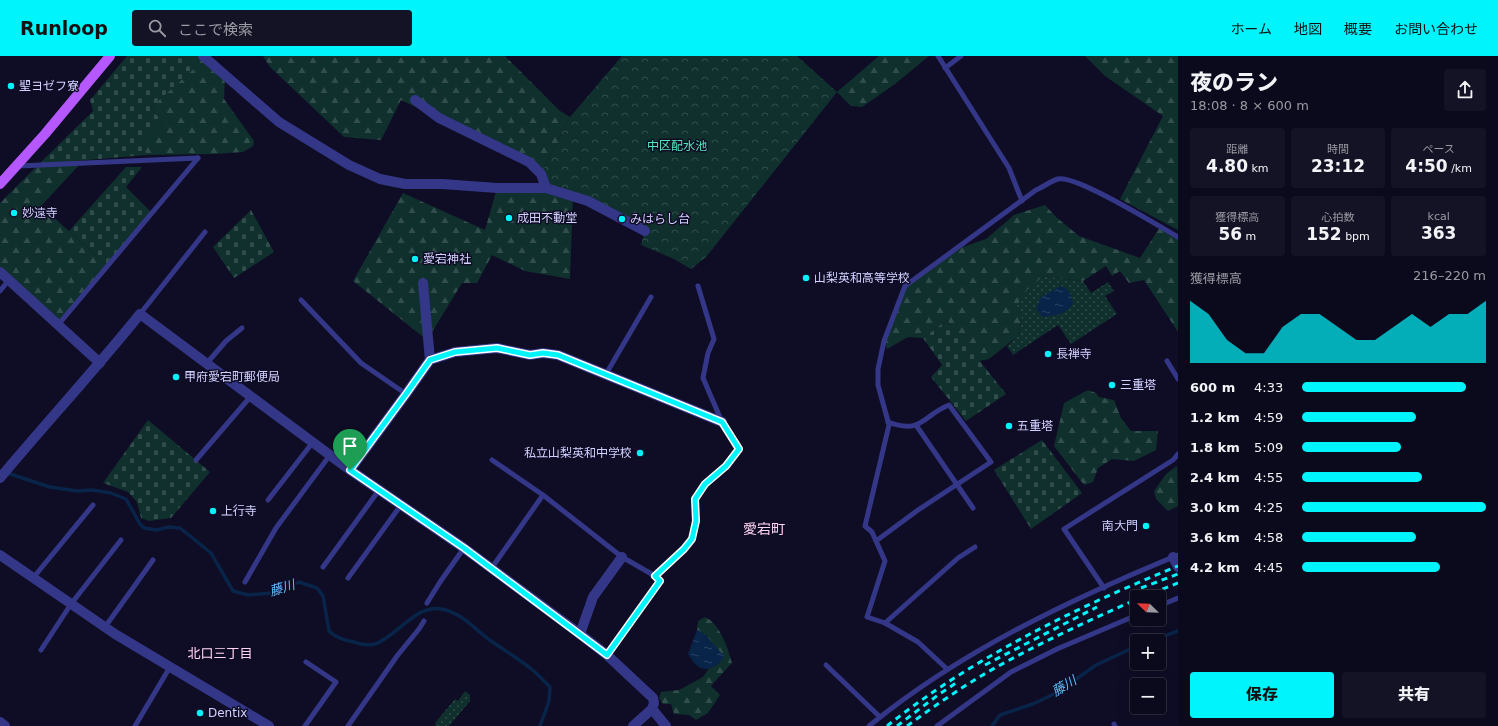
<!DOCTYPE html>
<html lang="ja">
<head>
<meta charset="utf-8">
<style>
  body { margin:0; font-family:"DejaVu Sans","Noto Sans JP",sans-serif; background:#141325; color:#f1f3f6; height:100vh; display:flex; flex-direction:column; font-size:15px; white-space:nowrap }
  * { box-sizing:border-box; margin:0 }
  p { font-size:13px; color:#9a9aa3 }
  .icon { flex:none; width:22px; height:22px; fill:none; stroke:currentColor; stroke-width:2; stroke-linecap:round; stroke-linejoin:round }
  .map { position:relative; flex:1; overflow:hidden }
  .panel { display:flex; flex-direction:column; background:#0b0a1c; width:320px }
  .panel>* { flex:none }
  .needle { width:26px; rotate:293deg }
  .tools { position:absolute; left:1130px; top:534px; display:grid; gap:8px }
  .tools a { display:grid; place-items:center; width:36px; height:36px; border-radius:4px; background:#0b0a1c; box-shadow:0 4px 16px #0002,0 0 0 1px #2b2b3b; font-size:20px }
  .pin { position:absolute; display:grid; place-items:center; width:34px; height:34px; color:#fff; margin:-41px -17px; border-radius:50% 50% 50% 0; rotate:-45deg; box-shadow:0 0 4px #0007 }
  .pin .icon { rotate:45deg }
  .round { display:grid; place-items:center; flex:none; width:42px; height:42px; border-radius:4px; background:#141325 }
  .headline { display:flex; align-items:center; justify-content:space-between; height:68px; padding:0 12px }
  h1 { font-size:22px; font-weight:800; line-height:30px }
  .metrics { display:grid; grid-template-columns:repeat(3,1fr); gap:6px; height:68px; padding:4px 12px }
  .metrics div { display:grid; align-content:center; border-radius:4px; background:#141325; text-align:center }
  .metrics b { font-size:17px; font-weight:800 }
  .metrics small { font-size:11px; font-weight:400 }
  .metrics p { font-size:11px }
  .chart { height:112px; padding:8px 12px }
  .chart p { display:flex; justify-content:space-between }
  .chart svg { width:100%; height:72px; margin-top:4px; fill:#00f4fc; opacity:.7 }
  .primary-button { display:flex; gap:8px; margin-top:auto; padding:8px 12px }
  .primary-button a { flex:1; height:46px; border-radius:4px; background:#00f4fc; color:#111; font-size:16px; font-weight:800; line-height:46px; text-align:center }
  .primary-button a+a { background:#141325; color:#f1f3f6 }
  ul { padding:0 12px; list-style:none; font-size:13px }
  li { display:grid; grid-template-columns:64px 48px 1fr; align-items:center; height:30px }
  li i { height:10px; border-radius:5px; background:#00f4fc }
  header { display:flex; align-items:center; gap:24px; box-sizing:border-box; height:56px; padding:0 20px; background:#00f4fc; color:#111 }
  header strong { font-size:19px }
  nav { display:flex; gap:22px; margin-inline-start:auto; font-size:14px }
  .search { width:280px; height:36px; background:#141325; display:flex; align-items:center; gap:10px; box-sizing:border-box; padding:0 14px; border-radius:4px; color:#9a9aa3; font-size:15px }
  main { display:flex; flex:1; min-height:0 }
  .map>svg:first-child { display:block }
</style>
</head>
<body>
<header>
<strong>Runloop</strong>
<div class="search"><svg class="icon" aria-label="search" viewBox="0 0 24 24"><circle cx="10" cy="10" r="6"/><path d="M15 15l6 6"/></svg>ここで検索</div>
<nav><a>ホーム</a><a>地図</a><a>概要</a><a>お問い合わせ</a></nav>
</header>
<main>
<div class="map">
<svg width="1178" height="670" viewBox="0 0 1178 670">
  <defs>
    <pattern id="forest-firs" width="22" height="20" patternUnits="userSpaceOnUse"><rect width="22" height="20" fill="#0f302c"/><path d="M5 1l3.5 6h-7zM16 11l3.5 6h-7z" fill="#314d4c"/></pattern>
    <pattern id="cemetery-stones" width="16" height="16" patternUnits="userSpaceOnUse"><rect width="16" height="16" fill="#0f302c"/><path d="M2 7V4a2 2 0 0 1 4 0v3zM10 15v-3a2 2 0 0 1 4 0v3z" fill="#314d4c"/></pattern>
    <pattern id="park-crowns" width="20" height="18" patternUnits="userSpaceOnUse"><rect width="20" height="18" fill="#0f302c"/><path d="M2 6a3 3 0 1 1 6 0M12 15a3 3 0 1 1 6 0" fill="none" stroke="#314d4c"/></pattern>
    <pattern id="garden-dots" width="8" height="8" patternUnits="userSpaceOnUse"><rect width="8" height="8" fill="#0f302c"/><path d="M2 2h.1M6 6h.1" fill="none" stroke="#314d4c" stroke-width="1.8" stroke-linecap="round"/></pattern>
    <pattern id="water-ripples" width="26" height="14" patternUnits="userSpaceOnUse"><rect width="26" height="14" fill="#082449"/><path d="M2 4q2-2 4 0t4 0M15 11q2-2 4 0t4 0" fill="none" stroke="#2b4364"/></pattern>
  </defs>
  <rect width="100%" height="100%" fill="#0f0d25"/>
  <g fill="url(#forest-firs)">
    <polygon points="191,0 203,0 225,20 224,43 254,85 253,90 243,96 214,98 147,99 139,87 163,66 150,52 193,13"/>
    <polygon points="263,0 505,0 560,55 570,61 541,118 529,106 401,44 381,84 344,81 270,11"/>
    <polygon points="879,0 929,0 895,28 862,51 851,50 837,36"/>
    <polygon points="1085,0 1178,0 1178,174 1120,143 1163,60 1105,20"/>
    <polygon points="81,107 41,150 108,210 59,265 0,212 0,147 39,108"/>
    <polygon points="497,132 546,132 573,140 570,223 525,215 492,199 477,227 462,227 427,284 353,225 403,137 485,174"/>
    <polygon points="1045,149 1056,161 1079,180 1140,202 1160,171 1178,182 1178,276 1144,224 1129,227 1120,215 1112,220 1106,210 1083,225 1043,220 1022,262 1018,280 989,303 979,305 947,264 923,282 908,281 887,293 884,285 905,230 963,191 986,183 1014,159"/>
    <polygon points="1088,334 1096,337 1099,341 1114,344 1121,362 1131,375 1158,375 1156,394 1134,405 1112,403 1098,412 1093,426 1084,429 1054,390 1064,347"/>
    <polygon points="1177,410 1178,450 1168,455 1156,443 1154,435 1166,418"/>
    <path d="M 705,561 C 720,568 728,592 732,607 L 717,623 L 711,630 L 720,639 L 708,657 L 696,664 L 689,659 L 674,658 L 671,648 L 663,648 L 659,642 L 661,636 L 679,634 L 703,621 L 709,612 L 718,608 L 705,579 L 697,574 L 698,565 Z"/>
  </g>
  <g fill="url(#cemetery-stones)">
    <polygon points="127,0 191,0 194,13 150,52 163,66 139,87 147,99 39,108 93,55 90,44"/>
    <polygon points="126,111 142,111 126,131 152,157 108,210 69,175"/>
    <polygon points="251,154 274,196 234,222 213,191"/>
    <polygon points="947,264 1006,338 966,365 931,321 942,309 923,282"/>
    <polygon points="148,364 210,416 171,462 149,465 141,462 137,446 128,436 103,427"/>
    <polygon points="1042,384 1082,437 1031,473 994,414"/>
  </g>
  <polygon fill="url(#park-crowns)" points="622,0 797,0 837,36 706,201 691,213 674,203 641,189 645,175 546,132 541,118 570,61"/>
  <g fill="url(#garden-dots)">
    <polygon points="1043,220 1083,225 1091,237 1108,226 1114,235 1105,240 1117,258 1071,288 1058,269 1013,299 1007,290 1018,280 1022,262 1017,249 1026,235"/>
    <polygon points="465,635 470,639 470,645 449,670 435,670 436,668 435,667 455,643 458,645"/>
  </g>
  <g fill="url(#water-ripples)">
    <path d="M 1061,230 C 1069,232 1072,240 1073,248 C 1064,259 1057,259 1043,261 L 1036,253 L 1041,241 Z"/>
    <path d="M 697,574 L 705,578 L 724,600 C 721,606 719,608 713,611 C 701,617 694,608 688,598 Z"/>
  </g>
  <g fill="none" stroke-linecap="round" stroke-linejoin="round">
    <g stroke="#082449" stroke-width="3.5">
      <path d="M 7,417 L 50,431 L 77,435 L 92,434 L 111,437 L 126,443 L 140,468 L 144,472 L 156,474 L 169,471 L 180,472 L 211,497 L 233,535 L 248,539 L 273,537 L 299,526 L 317,532 L 323,540 L 329,575 C 335,581 346,585 354,586 C 360,588 368,590 375,588 C 396,581 416,548 441,553 C 460,556 473,571 487,582 C 503,594 520,603 535,616 C 540,621 545,626 550,631 L 549,645 L 540,670"/>
      <polyline points="1151,585 1178,575"/>
      <polyline points="992,670 1000,659 1033,648 1058,636 1096,609 1137,590"/>
    </g>
    <g stroke="#343787" stroke-width="5">
      <polyline points="938,0 1009,112 1022,145"/>
      <polyline points="945,12 961,0"/>
      <polyline points="18,110 198,102"/>
      <polyline points="0,235 9,224"/>
      <polyline points="301,244 361,307 406,338"/>
      <polyline points="140,258 205,176"/>
      <polyline points="58,269 198,102"/>
      <polyline points="1167,305 1178,323"/>
      <polyline points="207,307 226,285 242,272"/>
      <polyline points="606,318 651,241"/>
      <polyline points="916,369 973,452"/>
      <polyline points="196,404 251,340"/>
      <polyline points="492,404 543,439 622,501 655,520 684,493 692,483 696,465 695,443 705,428 726,410 739,393 722,366 703,322 708,297 714,283 698,230"/>
      <polyline points="268,444 313,386"/>
      <path d="M 876,485 L 918,454 L 991,406 L 949,349 C 923,359 922,379 888,366"/>
      <polyline points="323,511 379,434"/>
      <polyline points="491,513 543,439"/>
      <polyline points="33,522 93,449"/>
      <polyline points="348,522 401,449"/>
      <polyline points="245,526 276,472 330,399"/>
      <polyline points="1104,532 1064,473 1173,404 1178,398"/>
      <polyline points="427,547 440,526 464,492"/>
      <polyline points="1159,550 1178,542"/>
      <polyline points="885,567 958,502 975,491"/>
      <polyline points="105,571 153,504"/>
      <polyline points="41,594 71,548 121,484"/>
      <polyline points="607,599 659,525 655,520"/>
      <polyline points="826,609 880,661"/>
      <path d="M 947,613 L 918,586 L 885,567 L 867,561 L 885,505 L 872,476 L 865,470 L 889,369 L 878,329 L 878,313 L 884,285 L 905,230 L 1036,134 C 1043,131 1051,125 1058,123 C 1075,118 1159,170 1178,181"/>
      <polyline points="1114,668 1115,670"/>
      <polyline points="135,670 170,611"/>
      <polyline points="305,670 336,626 306,606"/>
      <polyline points="348,670 397,600 419,573 424,565"/>
      <path d="M 869,670 C 961,595 1069,544 1178,499"/>
      <polyline points="937,670 1011,616 1057,593 1137,559"/>
    </g>
    <g stroke="#343787" stroke-width="10">
      <polyline points="203,0 279,66 349,109 380,123 405,128 442,128 497,132 546,132 588,145 645,175"/>
      <polyline points="415,44 439,62 529,106 541,118 546,132"/>
      <polyline points="0,216 100,307"/>
      <polyline points="423,227 430,304"/>
      <polyline points="350,414 406,338 430,304 455,296 497,292 530,299 543,297 558,299 722,366"/>
      <path d="M 0,422 C 46,367 95,314 140,258 L 350,414 L 464,492 L 580,578 L 607,599 L 653,642 L 654,647 L 652,653 L 666,670"/>
      <polyline points="0,499 115,578 269,670"/>
      <polyline points="1173,501 1178,511"/>
      <polyline points="580,578 593,541 622,501"/>
      <polyline points="0,666 5,670"/>
      <polyline points="633,670 652,653"/>
    </g>
    <polyline stroke="#b558ff" stroke-width="10" points="0,128 45,78 110,0"/>
    <g stroke="#00f4fc" stroke-width="3" stroke-dasharray="6 5" stroke-linecap="butt">
      <polyline points="1141,532 1178,518"/>
      <polyline points="1142,541 1178,527"/>
      <polyline points="985,609 1097,551"/>
      <path d="M 887,670 C 974,601 1075,552 1178,510"/>
      <polyline points="897,670 938,639 959,625"/>
      <path d="M 907,670 C 933,651 959,633 986,617 C 1035,589 1086,566 1137,543"/>
    </g>
  </g>
  <g fill="none" stroke-linecap="round" stroke-linejoin="round">
    <defs>
      <polygon id="route" points="497,292 530,299 543,297 558,299 722,366 739,393 726,410 705,428 695,443 696,465 692,483 684,493 655,520 660,525 607,599 464,492 350,414 406,338 430,304 455,296"/>
    </defs>
    <use href="#route" stroke="#fff" stroke-width="8"/>
    <use href="#route" stroke="#00f4fc" stroke-width="5"/>
  </g>
  <g fill="#00f4fc" stroke="#0f0d25" stroke-width="1.5">
    <circle cx="11" cy="30" r="4"/>
    <circle cx="14" cy="157" r="4"/>
    <circle cx="509" cy="162" r="4"/>
    <circle cx="622" cy="163" r="4"/>
    <circle cx="415" cy="203" r="4"/>
    <circle cx="806" cy="222" r="4"/>
    <circle cx="1048" cy="298" r="4"/>
    <circle cx="176" cy="321" r="4"/>
    <circle cx="1112" cy="329" r="4"/>
    <circle cx="1009" cy="370" r="4"/>
    <circle cx="640" cy="397" r="4"/>
    <circle cx="213" cy="455" r="4"/>
    <circle cx="1146" cy="470" r="4"/>
    <circle cx="200" cy="657" r="4"/>
  </g>
  <g text-anchor="middle" dominant-baseline="central" stroke-width="3" stroke-linejoin="round" paint-order="stroke">
    <g font-size="12" fill="#d3d1ff" stroke="#0f0d25" text-anchor="start">
      <text x="19" y="30">聖ヨゼフ寮</text>
      <text x="22" y="157">妙遠寺</text>
      <text x="517" y="162">成田不動堂</text>
      <text x="630" y="163">みはらし台</text>
      <text x="423" y="203">愛宕神社</text>
      <text x="814" y="222">山梨英和高等学校</text>
      <text x="1056" y="298">長禅寺</text>
      <text x="184" y="321">甲府愛宕町郵便局</text>
      <text x="1120" y="329">三重塔</text>
      <text x="1017" y="370">五重塔</text>
      <text x="632" y="397" text-anchor="end">私立山梨英和中学校</text>
      <text x="221" y="455">上行寺</text>
      <text x="1138" y="470" text-anchor="end">南大門</text>
      <text x="208" y="657">Dentix</text>
    </g>
    <g font-size="12" fill="#54e8b9" stroke="#0f0d25">
      <text x="677" y="90">中区配水池</text>
    </g>
    <g font-size="13" font-style="italic" fill="#5fc0ff" stroke="#0f0d25">
      <text transform="translate(282 532) rotate(-17)">藤川</text>
      <text transform="translate(1064 630) rotate(-31)">藤川</text>
    </g>
    <g font-size="13" fill="#ffd3f2" stroke="#0f0d25">
      <text x="220" y="597">北口三丁目</text>
    </g>
    <g font-size="14" fill="#ffd3f2" stroke="#0f0d25">
      <text x="764" y="473">愛宕町</text>
    </g>
  </g>
</svg>
<div class="tools">
<a><svg class="needle" viewBox="-14 -14 28 28"><path d="M0-13l5 13h-10z" fill="#e53935"/><path d="M0 13l5-13h-10z" fill="#9a9aa3"/></svg></a>
<a>+</a>
<a>−</a>
</div>
<div class="pin" style="left:350px;top:414px;background:#1e9e55"><svg class="icon" aria-label="arrive" viewBox="0 0 24 24"><path d="M6 21V4h12l-3 4 3 4H6"/></svg></div>
</div>
<section class="panel">
<div class="headline"><div><h1>夜のラン</h1><p>18:08 · 8 × 600 m</p></div><a class="round"><svg class="icon" aria-label="share" viewBox="0 0 24 24"><path d="M12 15V3M7 8l5-5 5 5M5 13v7h14v-7"/></svg></a></div>
<div class="metrics">
<div><p>距離</p><b>4.80<small> km</small></b></div>
<div><p>時間</p><b>23:12</b></div>
<div><p>ペース</p><b>4:50<small> /km</small></b></div>
</div>
<div class="metrics">
<div><p>獲得標高</p><b>56<small> m</small></b></div>
<div><p>心拍数</p><b>152<small> bpm</small></b></div>
<div><p>kcal</p><b>363</b></div>
</div>
<div class="chart"><p><span>獲得標高</span>216–220 m</p>
<svg viewBox="0 0 160 44" preserveAspectRatio="none"><path d="M0 44V6L10 14L20 30L30 38L40 38L50 22L60 14L70 14L80 22L90 30L100 30L110 22L120 14L130 22L140 14L150 14L160 6V44z"/></svg>
</div>
<ul>
<li><b>600 m</b>4:33<i style="width:89%"></i></li>
<li><b>1.2 km</b>4:59<i style="width:62%"></i></li>
<li><b>1.8 km</b>5:09<i style="width:54%"></i></li>
<li><b>2.4 km</b>4:55<i style="width:65%"></i></li>
<li><b>3.0 km</b>4:25<i style="width:100%"></i></li>
<li><b>3.6 km</b>4:58<i style="width:62%"></i></li>
<li><b>4.2 km</b>4:45<i style="width:75%"></i></li>
</ul>
<div class="primary-button"><a>保存</a><a>共有</a></div>
</section>
</main>
</body>
</html>
